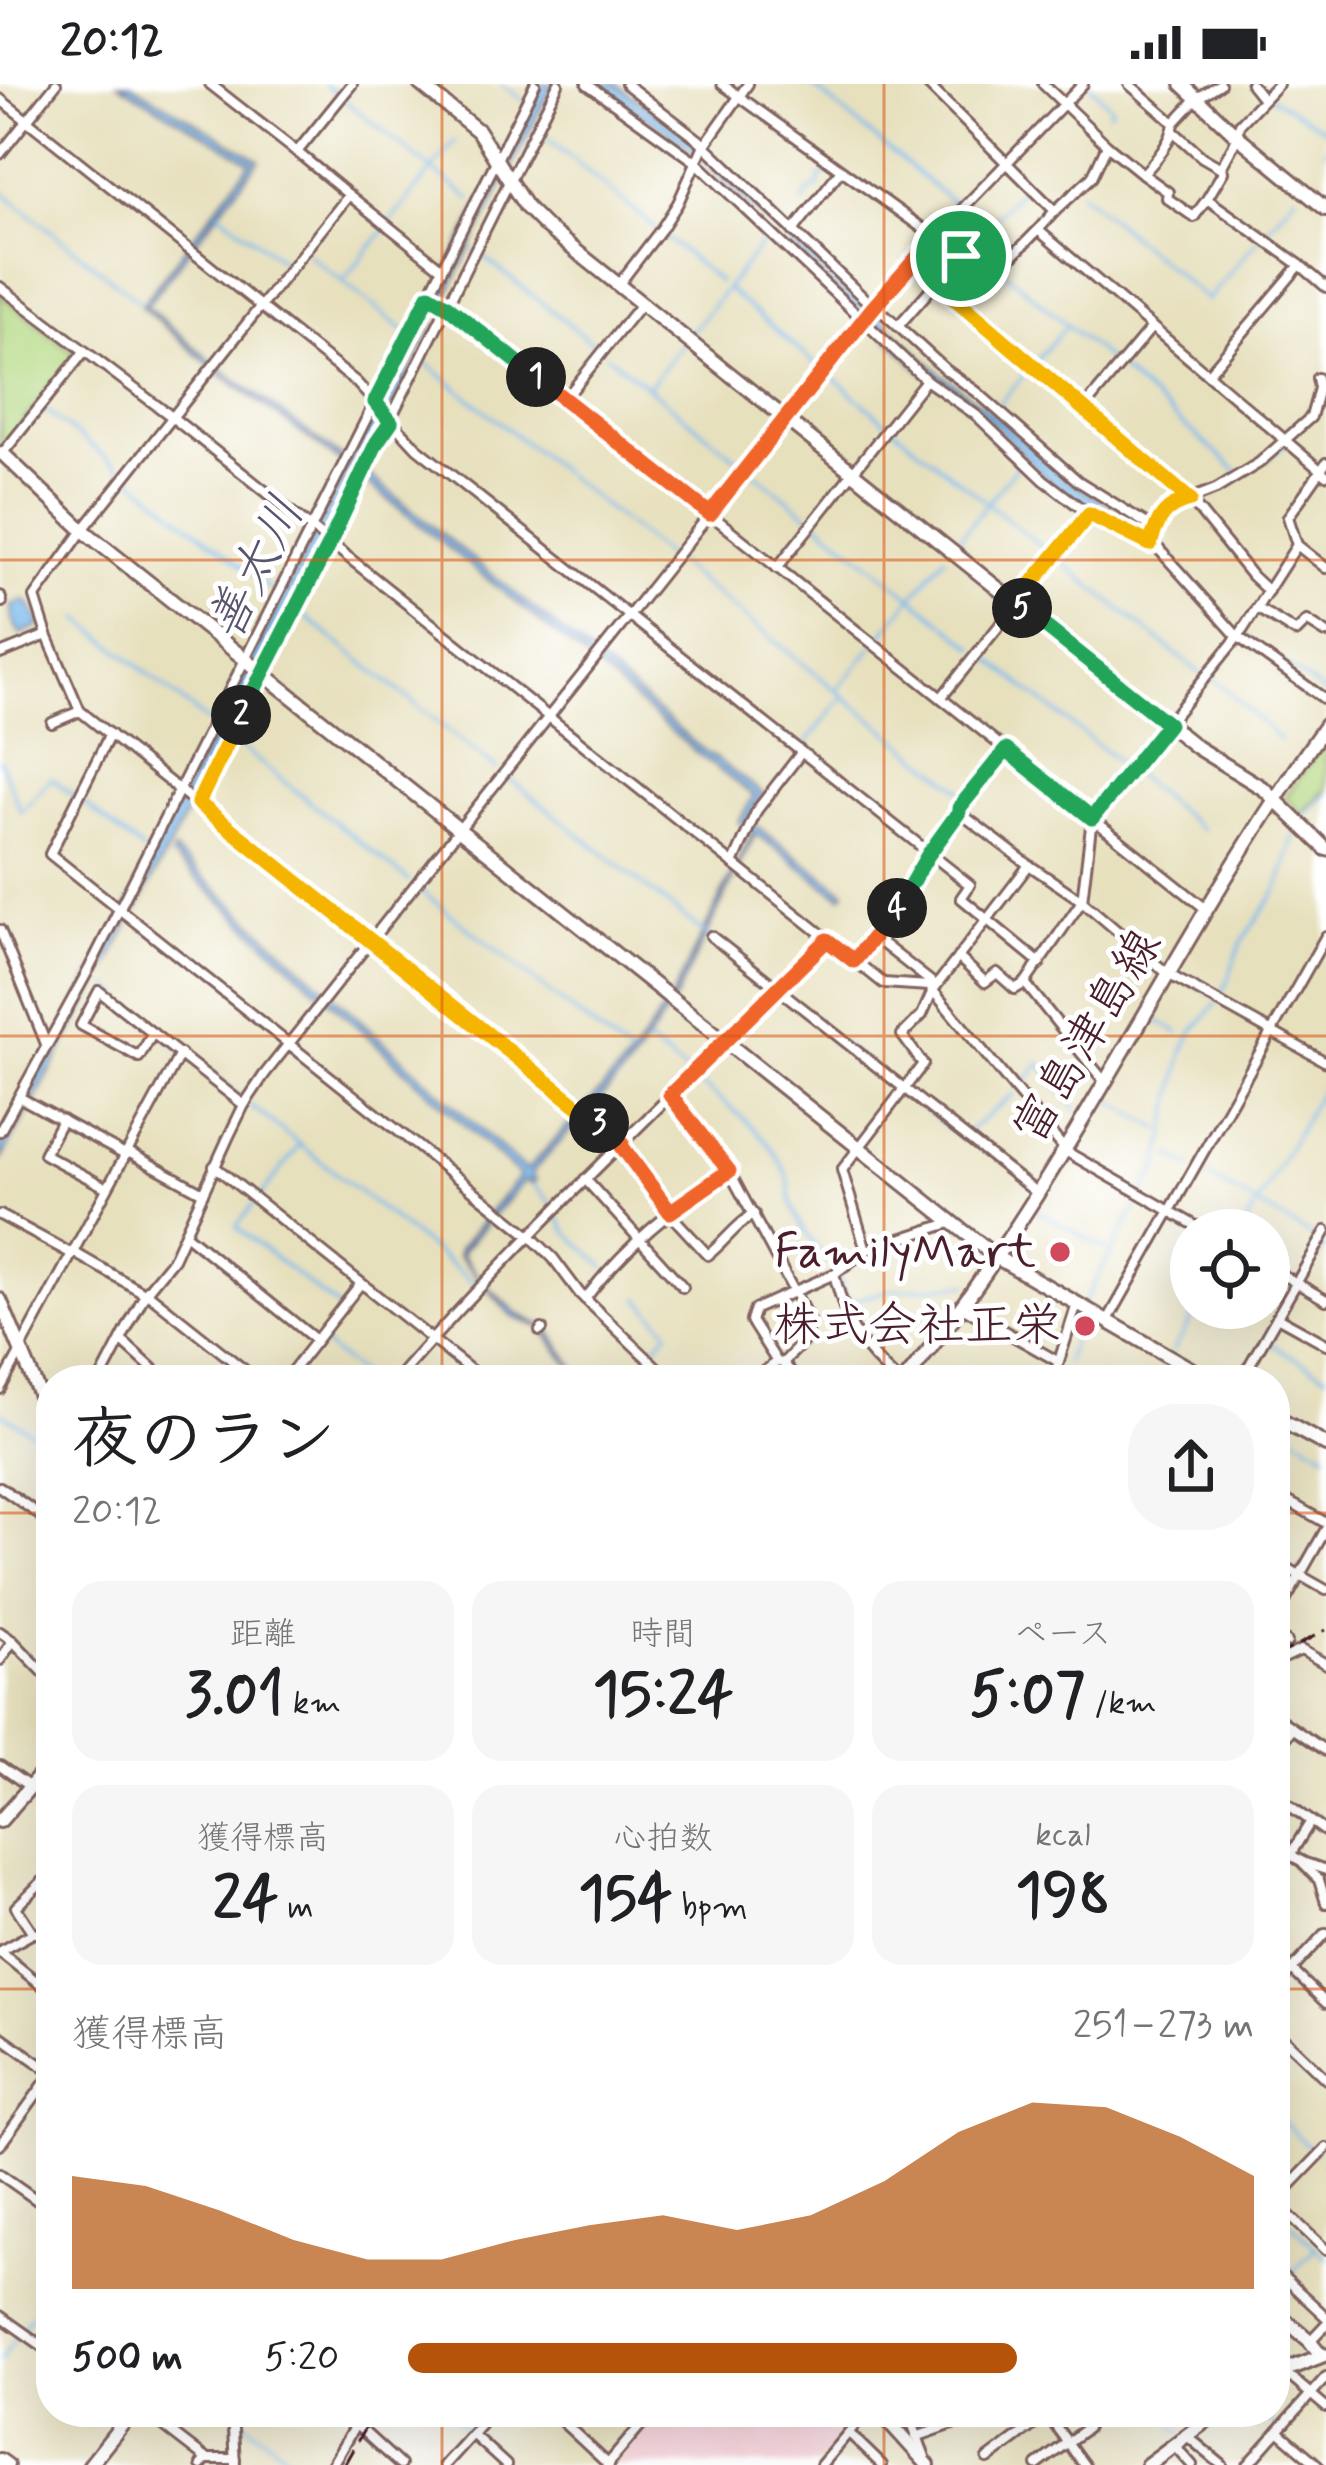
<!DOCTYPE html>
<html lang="ja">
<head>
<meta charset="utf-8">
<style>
  body { margin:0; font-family:Mynerve,"Klee One",sans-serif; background:#f6f6f6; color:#202124; height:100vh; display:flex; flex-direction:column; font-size:45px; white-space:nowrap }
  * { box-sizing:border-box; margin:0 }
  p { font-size:39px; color:#757577 }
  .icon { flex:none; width:66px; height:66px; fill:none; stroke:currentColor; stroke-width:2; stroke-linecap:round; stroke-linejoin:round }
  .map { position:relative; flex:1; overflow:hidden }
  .side { position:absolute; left:36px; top:1281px; width:1254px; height:1062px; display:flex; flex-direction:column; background:#fff; border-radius:48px; box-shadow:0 12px 48px #0002 }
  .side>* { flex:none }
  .fabs { position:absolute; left:1170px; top:1125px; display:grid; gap:24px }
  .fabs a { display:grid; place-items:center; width:120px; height:120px; border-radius:50%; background:#fff; box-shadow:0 12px 48px #0002; font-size:60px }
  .pin { position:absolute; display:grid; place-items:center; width:102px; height:102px; color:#fff; margin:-51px; border:6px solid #fff; border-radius:50%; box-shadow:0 3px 12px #0007 }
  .km { position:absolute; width:60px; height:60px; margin:-30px; border-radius:50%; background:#222; color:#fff; font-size:33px; line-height:60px; text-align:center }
  .round { display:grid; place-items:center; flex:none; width:126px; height:126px; border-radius:48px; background:#f6f6f6 }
  .overview { display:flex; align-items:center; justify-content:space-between; height:204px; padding:0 36px }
  h1 { font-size:66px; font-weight:700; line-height:90px }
  .stats { display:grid; grid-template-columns:repeat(3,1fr); gap:18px; height:204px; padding:12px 36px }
  .stats div { display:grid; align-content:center; border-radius:30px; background:#f6f6f6; text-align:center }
  .stats b { font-size:60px; font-weight:700 }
  .stats small { font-size:33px; font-weight:400 }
  .stats p { font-size:33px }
  .chart { height:336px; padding:24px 36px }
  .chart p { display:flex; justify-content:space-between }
  .chart svg { width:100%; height:216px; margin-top:12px; fill:#b45309; opacity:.7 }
  ul { padding:0 36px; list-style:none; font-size:39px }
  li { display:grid; grid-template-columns:192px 144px 1fr; align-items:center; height:90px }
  li i { height:30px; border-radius:15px; background:#b45309 }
  .status { display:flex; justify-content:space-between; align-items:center; height:84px; padding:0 60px; background:#fff; direction:ltr }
  .status svg { height:33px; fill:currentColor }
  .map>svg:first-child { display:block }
</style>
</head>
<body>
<div class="status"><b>20:12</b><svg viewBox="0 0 49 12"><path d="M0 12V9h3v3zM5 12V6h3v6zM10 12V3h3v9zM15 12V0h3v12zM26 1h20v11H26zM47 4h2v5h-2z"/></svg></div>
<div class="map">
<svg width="1326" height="2381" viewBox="0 0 1326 2381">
  <rect width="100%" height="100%" fill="#fff"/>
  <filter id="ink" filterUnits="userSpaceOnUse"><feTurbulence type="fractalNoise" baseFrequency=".00833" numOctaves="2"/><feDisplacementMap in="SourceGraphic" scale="24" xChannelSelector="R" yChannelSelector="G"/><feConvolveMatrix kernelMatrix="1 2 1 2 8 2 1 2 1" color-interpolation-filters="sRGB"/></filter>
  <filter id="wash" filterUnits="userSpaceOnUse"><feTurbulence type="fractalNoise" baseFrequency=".004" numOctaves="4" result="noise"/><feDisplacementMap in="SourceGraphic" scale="48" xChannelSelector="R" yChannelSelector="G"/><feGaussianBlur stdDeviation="2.7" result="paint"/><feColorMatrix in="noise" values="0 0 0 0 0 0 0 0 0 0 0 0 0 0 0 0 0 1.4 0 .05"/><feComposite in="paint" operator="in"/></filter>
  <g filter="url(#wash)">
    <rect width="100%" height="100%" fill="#e7e0bd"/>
    <polygon fill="#f6cfd8" points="656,2328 864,2328 815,2381 613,2381"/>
    <g fill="#b3d881" stroke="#7e7c56" stroke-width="3">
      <polygon points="0,210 73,268 73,274 0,367"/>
      <polygon points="1326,656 1326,706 1301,730 1285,713"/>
    </g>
    <g fill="#78b9ed" stroke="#616c8c" stroke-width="3">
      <polygon points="119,0 131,0 259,76 146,222 217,282 348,378 345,381 214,285 141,222 251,78"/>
      <polygon points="541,0 553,0 196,711 96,904 0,1078 0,1059 95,886"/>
      <polygon points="598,0 616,0 677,44 941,290 996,332 1061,391 1155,453 1155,455 1085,421 1045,393 989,336 923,288 702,76 669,49"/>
      <path d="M 365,388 L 592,572 L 695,660 L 763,710 L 748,736 L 845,808 L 841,812 C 811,793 785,768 755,750 L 676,913 L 631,981 L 535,1085 L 531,1092 L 535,1096 L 532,1100 L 524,1097 L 462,1167 L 461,1170 L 480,1195 L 518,1230 L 547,1244 L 576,1285 L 591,1296 L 586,1296 L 574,1287 L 541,1243 L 513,1233 L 458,1171 L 459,1165 L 520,1092 L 172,772 L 174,767 L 526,1087 L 631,974 L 673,911 L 752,749 L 739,738 L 754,712 L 697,669 L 589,577 L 362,394 Z"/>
      <polygon points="25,516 34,527 41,542 20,550 12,535 12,522"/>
    </g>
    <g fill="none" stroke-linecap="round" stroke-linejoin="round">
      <g stroke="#78b9ed" stroke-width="3">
        <polyline points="324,0 337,10"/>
        <polyline points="502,0 523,17"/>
        <polyline points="810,0 958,123"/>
        <polyline points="1090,0 1112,24 1109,28"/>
        <polyline points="1271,13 1326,46"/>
        <polyline points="345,17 471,116"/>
        <polyline points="538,46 656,145"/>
        <polyline points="1325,67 1326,64"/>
        <polyline points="0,106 139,217"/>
        <polyline points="1080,108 1207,216 1259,154"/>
        <polyline points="803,119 809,106 817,104 821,92 827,90"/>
        <polyline points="219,128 287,181"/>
        <polyline points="964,129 982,144"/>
        <polyline points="390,138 455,57"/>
        <polyline points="662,150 719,198"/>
        <polyline points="1263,150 1296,110"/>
        <polyline points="476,167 599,264"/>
        <polyline points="963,167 1025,101"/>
        <polyline points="308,170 405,247"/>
        <polyline points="1003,186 1114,281"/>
        <polyline points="344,196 386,144"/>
        <polyline points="726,204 819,283"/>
        <polyline points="690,250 768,152"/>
        <polyline points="606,270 743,379"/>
        <polyline points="422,276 669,474"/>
        <polyline points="1035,278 1067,241"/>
        <polyline points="1120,286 1237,387"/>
        <polyline points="828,289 887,339"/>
        <polyline points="649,302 682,260"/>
        <polyline points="998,321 1031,283"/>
        <polyline points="45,326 123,387"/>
        <polyline points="893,344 1051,470"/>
        <polyline points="1267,376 1286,360"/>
        <polyline points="751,386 811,433"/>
        <polyline points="130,393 274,508"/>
        <polyline points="1199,416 1224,404"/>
        <polyline points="818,438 975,564"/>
        <polyline points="1154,453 1191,496"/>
        <polyline points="954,461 1020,378"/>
        <polyline points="1059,476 1202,591"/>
        <polyline points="677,479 965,709"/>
        <polyline points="297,526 497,685"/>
        <polyline points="79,534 208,638"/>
        <polyline points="1245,551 1326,610"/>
        <polyline points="877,557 945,472"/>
        <polyline points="983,570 1126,684"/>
        <polyline points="1211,591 1280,656"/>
        <polyline points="838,605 873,562"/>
        <polyline points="232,656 409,797"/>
        <polyline points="803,663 842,614"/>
        <polyline points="0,676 21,728 51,694 74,712"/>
        <polyline points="1134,690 1202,746"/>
        <polyline points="507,693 710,854"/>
        <polyline points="81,717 144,768"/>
        <polyline points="1303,732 1326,710"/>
        <polyline points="420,806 631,973"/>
        <polyline points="1177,890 1208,907"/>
        <polyline points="110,903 123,914 121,917 242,1014"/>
        <polyline points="1221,913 1242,857 1278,805 1296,746"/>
        <polyline points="1152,933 1179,949"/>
        <polyline points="820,943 899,1005"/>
        <polyline points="647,958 687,989"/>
        <path d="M 694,995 C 729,1023 768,1048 787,1091 C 791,1100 789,1109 792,1119 C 798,1143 817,1165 834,1183"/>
        <polyline points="1020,1004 1040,979 1077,1026"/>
        <polyline points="904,1009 962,1055"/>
        <polyline points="1104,1013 1160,1045"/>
        <polyline points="250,1021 475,1200"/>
        <polyline points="966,1049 1014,1010"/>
        <polyline points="1170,1071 1191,1083"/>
        <polyline points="1199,1087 1317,1155"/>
        <polyline points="533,1101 553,1121"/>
        <polyline points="260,1113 299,1062"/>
        <polyline points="254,1120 236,1143 337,1223"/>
        <polyline points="1036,1126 1107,1166"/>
        <polyline points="556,1130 567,1148 605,1183"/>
        <polyline points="1243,1146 1326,997"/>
        <polyline points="839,1190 847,1218 890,1206 968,1200"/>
        <polyline points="1303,1198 1326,1160"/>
        <polyline points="1045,1210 1071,1224"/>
        <polyline points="639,1214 669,1247 649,1270"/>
        <polyline points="1085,1217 1159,1081 1183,968 1192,949 1216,920"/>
        <polyline points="342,1227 320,1258 368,1296"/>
        <polyline points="1280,1239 1269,1259 1326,1291"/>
        <polyline points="1173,1267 1198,1224"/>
        <polyline points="1066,1279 1080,1229 1197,1296"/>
        <polyline points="632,1296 644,1277"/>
        <polyline points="1157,1296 1165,1282"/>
        <polyline points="0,1328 51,1361"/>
        <polyline points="1275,1340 1326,1369"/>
        <polyline points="1275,2030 1315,2069"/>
        <polyline points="1323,2078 1326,2080"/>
        <polyline points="1275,2125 1326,2173"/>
        <polyline points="1288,2192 1316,2163"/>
        <polyline points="23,2243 51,2204"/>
        <polyline points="0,2276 19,2249"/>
        <polyline points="448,2328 468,2347"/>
        <polyline points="1166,2328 1181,2349"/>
        <polyline points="1260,2328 1276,2342"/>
        <polyline points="239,2333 300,2381"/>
      </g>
    </g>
  </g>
  <g filter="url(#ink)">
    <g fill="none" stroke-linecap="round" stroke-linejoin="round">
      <defs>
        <g id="street">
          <polyline points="210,0 297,68"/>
          <polyline points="352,0 297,68 349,111 86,442 35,513 47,551 80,627 623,1058"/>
          <polyline points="587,0 696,78 926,296"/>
          <polyline points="626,0 699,56 870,220 875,221 946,286 977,308 1078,397 1155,445"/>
          <polyline points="722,0 961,172 936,199"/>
          <polyline points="927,0 1055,127 1038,146 1326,391"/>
          <polyline points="1043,0 1107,61 1143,90"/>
          <polyline points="1129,0 1174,39"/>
          <polyline points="1251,0 1263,15"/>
          <polyline points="1278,0 1240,40 1235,58 1221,84 1223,88 1207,115 1300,181"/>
          <polyline points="0,15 356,298 417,364 970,801 961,814 1040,879"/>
          <polyline points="1173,47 1202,73 1221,84"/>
          <polyline points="0,70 56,0"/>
          <polyline points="349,111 442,185"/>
          <path d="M 1207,115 L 1194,133 L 1167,114 L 1168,108 L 1143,90 C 1156,76 1172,58 1174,39 L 1196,15 L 1220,0"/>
          <polyline points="1055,127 1092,93 1107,61"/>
          <polyline points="793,147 840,87"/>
          <polyline points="961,172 990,195 1038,146"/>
          <polyline points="619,200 662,144 678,119 702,65 748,0"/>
          <polyline points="0,203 172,333 883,899 929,902 1067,1068 1203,1146"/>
          <polyline points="429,211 446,221 710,430 875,221 935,153 1083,0"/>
          <polyline points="898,242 936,199 1083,325 1152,243"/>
          <polyline points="1208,290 1300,181 1326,203"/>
          <polyline points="565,315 641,220"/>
          <polyline points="1083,325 1190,415 1252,492 1268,507"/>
          <polyline points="2,370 84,268"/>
          <polyline points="1150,461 1156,462 1237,552 1326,616"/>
          <polyline points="1297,461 1326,484"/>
          <polyline points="777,484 926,296 976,331 1044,396 1089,430"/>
          <polyline points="0,512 2,518"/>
          <polyline points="1257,524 1296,548 1307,537 1326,549"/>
          <polyline points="0,570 47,551"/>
          <polyline points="941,614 1089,430 1150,461 1155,445 1167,424 1216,405 1259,379 1311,333 1319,304 1317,294"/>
          <polyline points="52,639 80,627"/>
          <polyline points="110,650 50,770 529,1151 553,1174 580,1210 670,1296"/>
          <polyline points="198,720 558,0"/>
          <polyline points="959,728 959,723 1006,666"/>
          <polyline points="733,780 757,726 801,669"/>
          <polyline points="0,846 46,960"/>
          <polyline points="711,852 1037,1109"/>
          <polyline points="874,853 935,901"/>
          <polyline points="958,873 985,898 997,889 1015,905 1025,899"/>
          <polyline points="854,877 900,820 929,771 959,728 1029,781 1082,817 1168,890 1326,978"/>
          <polyline points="153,949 139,973 81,941 99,907 244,1021"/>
          <polyline points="1104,997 1025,899 1082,817 1092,734 1240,550 1297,461 1288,433 1326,379"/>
          <polyline points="670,1011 729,1087 810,1237 805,1256 783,1279 798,1296"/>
          <polyline points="19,1013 125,1071 130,1069 203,1109"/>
          <polyline points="62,1036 44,1070 107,1104"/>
          <polyline points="0,1047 89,885 535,0"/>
          <path d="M 620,1061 L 671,1131 L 708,1171 C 725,1158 736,1140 754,1130"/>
          <polyline points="214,1082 483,1296"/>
          <polyline points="585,1095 683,1203"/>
          <polyline points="0,1131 72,1170"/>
          <polyline points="185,1150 316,1256"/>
          <polyline points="866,1166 842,1086 923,980 902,951 922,931 933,906 1029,781"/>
          <polyline points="73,1168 146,1210"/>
          <polyline points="1269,1183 1326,1216"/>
          <path d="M 834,1190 C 849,1245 855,1257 897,1296"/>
          <polyline points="146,1208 257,1296"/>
          <path d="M 585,1215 C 625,1162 674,1123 729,1087"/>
          <polyline points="962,1223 1059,1278"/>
          <polyline points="1277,1233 1326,1260"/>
          <polyline points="1108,1236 1326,852"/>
          <polyline points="540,1247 542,1245"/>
          <polyline points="122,1257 165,1296"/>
          <polyline points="21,1264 180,970"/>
          <polyline points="783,1279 777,1278 751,1237 755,1225 834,1190 866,1166 950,1139"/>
          <polyline points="100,1296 146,1208 173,1175 228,1054 244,1021 264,991 710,430 1206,825"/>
          <polyline points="285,1296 361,1199"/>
          <path d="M 396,1296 C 531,1141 683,1003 827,856"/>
          <polyline points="639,1296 651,1279"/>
          <polyline points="752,1296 777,1278"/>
          <polyline points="1053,1296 1077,1220"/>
          <polyline points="1241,1296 1326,1147"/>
          <polyline points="0,1305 21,1267"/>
          <polyline points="0,1403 51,1439"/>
          <polyline points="1275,1410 1326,1439"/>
          <polyline points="1275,1477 1326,1506"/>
          <polyline points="1275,1535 1326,1445"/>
          <polyline points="0,1548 13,1557 51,1596"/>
          <polyline points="1275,1551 1287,1558"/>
          <polyline points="0,1576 13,1557"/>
          <polyline points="1275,1578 1301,1566 1326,1580"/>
          <polyline points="1275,1632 1326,1667"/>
          <polyline points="1275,1669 1292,1644"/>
          <polyline points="0,1682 30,1703"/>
          <polyline points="1275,1711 1326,1748"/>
          <polyline points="1275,1763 1305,1779 1326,1786"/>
          <polyline points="1290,1771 1311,1737"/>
          <polyline points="1303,1780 1319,1796 1326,1819"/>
          <polyline points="33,1849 16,1823 51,1789"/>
          <polyline points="0,1867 33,1849 51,1849"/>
          <polyline points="0,1868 51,1909"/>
          <polyline points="1275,1880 1287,1891"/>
          <polyline points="1292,1886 1326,1919"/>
          <polyline points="1275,1904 1326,1849"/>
          <polyline points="1275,1946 1326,1995"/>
          <polyline points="0,1952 51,1988"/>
          <polyline points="0,2061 51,1990"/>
          <polyline points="0,2090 51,2126"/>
          <polyline points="1275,2117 1326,2064"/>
          <polyline points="1275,2118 1326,2166"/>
          <polyline points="1275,2196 1280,2190 1326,2233"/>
          <polyline points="0,2232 51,2268"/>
          <polyline points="1310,2257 1326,2240"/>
          <polyline points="1275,2280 1326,2323"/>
          <polyline points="145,2328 206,2375 201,2381"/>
          <polyline points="232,2328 235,2381"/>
          <polyline points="342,2328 400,2381"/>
          <polyline points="552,2328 609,2381"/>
          <polyline points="908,2328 925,2373"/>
          <polyline points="1046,2329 1084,2381"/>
          <polyline points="568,2343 578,2328"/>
          <polyline points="1278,2347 1318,2381"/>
          <polyline points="849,2349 882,2381"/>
          <polyline points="472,2350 506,2381"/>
          <polyline points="1187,2352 1222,2381"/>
          <polyline points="916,2353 987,2328"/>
          <polyline points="1174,2361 1192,2381"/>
          <polyline points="206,2375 235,2375"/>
          <polyline points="988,2375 1047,2331"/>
          <polyline points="332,2381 363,2328"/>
          <polyline points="444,2381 492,2328"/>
          <polyline points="607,2381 652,2328"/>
          <polyline points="821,2381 866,2328"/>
          <polyline points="1037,2381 1087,2344"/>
          <polyline points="1248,2381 1326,2293"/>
        </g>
        <g id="secondary">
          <polyline points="420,0 478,47 526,123 546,143 1196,663 1264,705 1326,765"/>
          <polyline points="1182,0 1236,51 1326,125"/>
          <polyline points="2,369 84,447 996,1173 1210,1296"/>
          <polyline points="0,1216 43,1319 51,1332"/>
          <path d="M 905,1296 C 1070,1095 1174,852 1326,641"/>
          <polyline points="1275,1333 1326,1361"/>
          <polyline points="0,1737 51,1679"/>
          <polyline points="1275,2227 1310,2257 1321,2271"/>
          <polyline points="1275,2290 1324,2271"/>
          <polyline points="880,2328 928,2381"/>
          <polyline points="0,2376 7,2381"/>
          <polyline points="90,2381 132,2328"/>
          <polyline points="1147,2381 1218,2328"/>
        </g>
      </defs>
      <use href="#street" stroke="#81635e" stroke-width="14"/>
      <use href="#secondary" stroke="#81635e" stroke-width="18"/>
      <use href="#street" stroke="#fff" stroke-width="8"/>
      <use href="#secondary" stroke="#fff" stroke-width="12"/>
      <g stroke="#4a1f2b" stroke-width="3" stroke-dasharray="18 9" stroke-linecap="butt">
        <polyline points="1275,1573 1326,1546"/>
        <polyline points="344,2381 374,2328"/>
      </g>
    </g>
  </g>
  <g fill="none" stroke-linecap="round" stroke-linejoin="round" filter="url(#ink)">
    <defs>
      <polyline id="split-1" points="536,293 710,430 872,225 935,153 961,172"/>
      <polyline id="split-2" points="241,631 329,460 377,358 391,338 375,318 429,211 446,221 536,293"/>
      <polyline id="split-3" points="241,631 198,719 599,1039"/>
      <polyline id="split-4" points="599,1039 622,1058 620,1060 670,1128 729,1087 670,1011 827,856 854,877 897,824"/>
      <polyline id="split-5" points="897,824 928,771 959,728 959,724 1006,666 1092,734 1168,640 1022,524"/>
      <path id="split-6" d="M 961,172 L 937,199 L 1190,416 C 1164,422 1158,435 1150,460 L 1089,430 L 1016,519 L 1022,524"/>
    </defs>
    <use href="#split-1" stroke="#fff" stroke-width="24"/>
    <use href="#split-2" stroke="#fff" stroke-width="24"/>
    <use href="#split-3" stroke="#fff" stroke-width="24"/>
    <use href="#split-4" stroke="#fff" stroke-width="24"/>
    <use href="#split-5" stroke="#fff" stroke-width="24"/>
    <use href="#split-6" stroke="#fff" stroke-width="24"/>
    <use href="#split-1" stroke="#f0652b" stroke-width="15"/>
    <use href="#split-2" stroke="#22a559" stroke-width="15"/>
    <use href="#split-3" stroke="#f5b400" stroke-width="15"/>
    <use href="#split-4" stroke="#f0652b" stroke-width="15"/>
    <use href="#split-5" stroke="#22a559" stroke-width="15"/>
    <use href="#split-6" stroke="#f5b400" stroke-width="15"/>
  </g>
  <path fill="none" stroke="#d8530f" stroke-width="3" stroke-opacity="0.55" d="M 442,0 L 442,1296M 884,0 L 884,1296M 0,476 L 1326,476M 0,952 L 1326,952M 0,1429 L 51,1429M 1275,1429 L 1326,1429M 0,1905 L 51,1905M 1275,1905 L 1326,1905M 442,2328 L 442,2381M 884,2328 L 884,2381"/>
  <g fill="#d1495b" stroke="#fff" stroke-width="4.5">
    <circle cx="1060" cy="1168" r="12"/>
    <circle cx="1085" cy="1242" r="12"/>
  </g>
  <g text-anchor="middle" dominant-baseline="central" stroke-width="10" stroke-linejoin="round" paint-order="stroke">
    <g font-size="48" fill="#4a1f2b" stroke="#fff">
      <text transform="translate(1088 953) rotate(-59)">富島津島線</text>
    </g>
    <g font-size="48" fill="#4a1f2b" stroke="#fff" text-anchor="end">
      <text x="1036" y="1168">FamilyMart</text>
      <text x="1061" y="1242">株式会社正栄</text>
    </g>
    <g font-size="51" font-style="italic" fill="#5a556f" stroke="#fff">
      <text transform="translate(257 485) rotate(-63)">善太川</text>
    </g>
  </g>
</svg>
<div class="fabs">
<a><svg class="icon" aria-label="locate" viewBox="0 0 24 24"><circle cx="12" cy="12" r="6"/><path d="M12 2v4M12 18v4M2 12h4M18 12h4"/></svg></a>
</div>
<div class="pin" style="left:961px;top:172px;background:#1e9e55"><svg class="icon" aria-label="arrive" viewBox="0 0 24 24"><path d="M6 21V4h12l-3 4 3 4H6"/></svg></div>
<b class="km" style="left:536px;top:293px">1</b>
<b class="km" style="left:241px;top:631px">2</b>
<b class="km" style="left:599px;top:1039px">3</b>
<b class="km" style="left:897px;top:824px">4</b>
<b class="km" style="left:1022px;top:524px">5</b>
<section class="side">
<div class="overview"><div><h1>夜のラン</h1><p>20:12</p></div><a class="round"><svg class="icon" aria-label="share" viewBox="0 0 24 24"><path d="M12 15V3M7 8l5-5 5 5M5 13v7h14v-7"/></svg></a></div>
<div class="stats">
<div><p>距離</p><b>3.01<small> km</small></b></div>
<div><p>時間</p><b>15:24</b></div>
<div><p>ペース</p><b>5:07<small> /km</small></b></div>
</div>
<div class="stats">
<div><p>獲得標高</p><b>24<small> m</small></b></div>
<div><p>心拍数</p><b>154<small> bpm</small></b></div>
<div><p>kcal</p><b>198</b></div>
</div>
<div class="chart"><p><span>獲得標高</span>251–273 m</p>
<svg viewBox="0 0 160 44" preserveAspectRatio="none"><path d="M0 44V21L10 23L20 28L30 34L40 38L50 38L60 34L70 31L80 29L90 32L100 29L110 22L120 12L130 6L140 7L150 13L160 21V44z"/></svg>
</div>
<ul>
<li><b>500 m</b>5:20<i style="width:72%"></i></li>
</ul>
</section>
</div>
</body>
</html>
